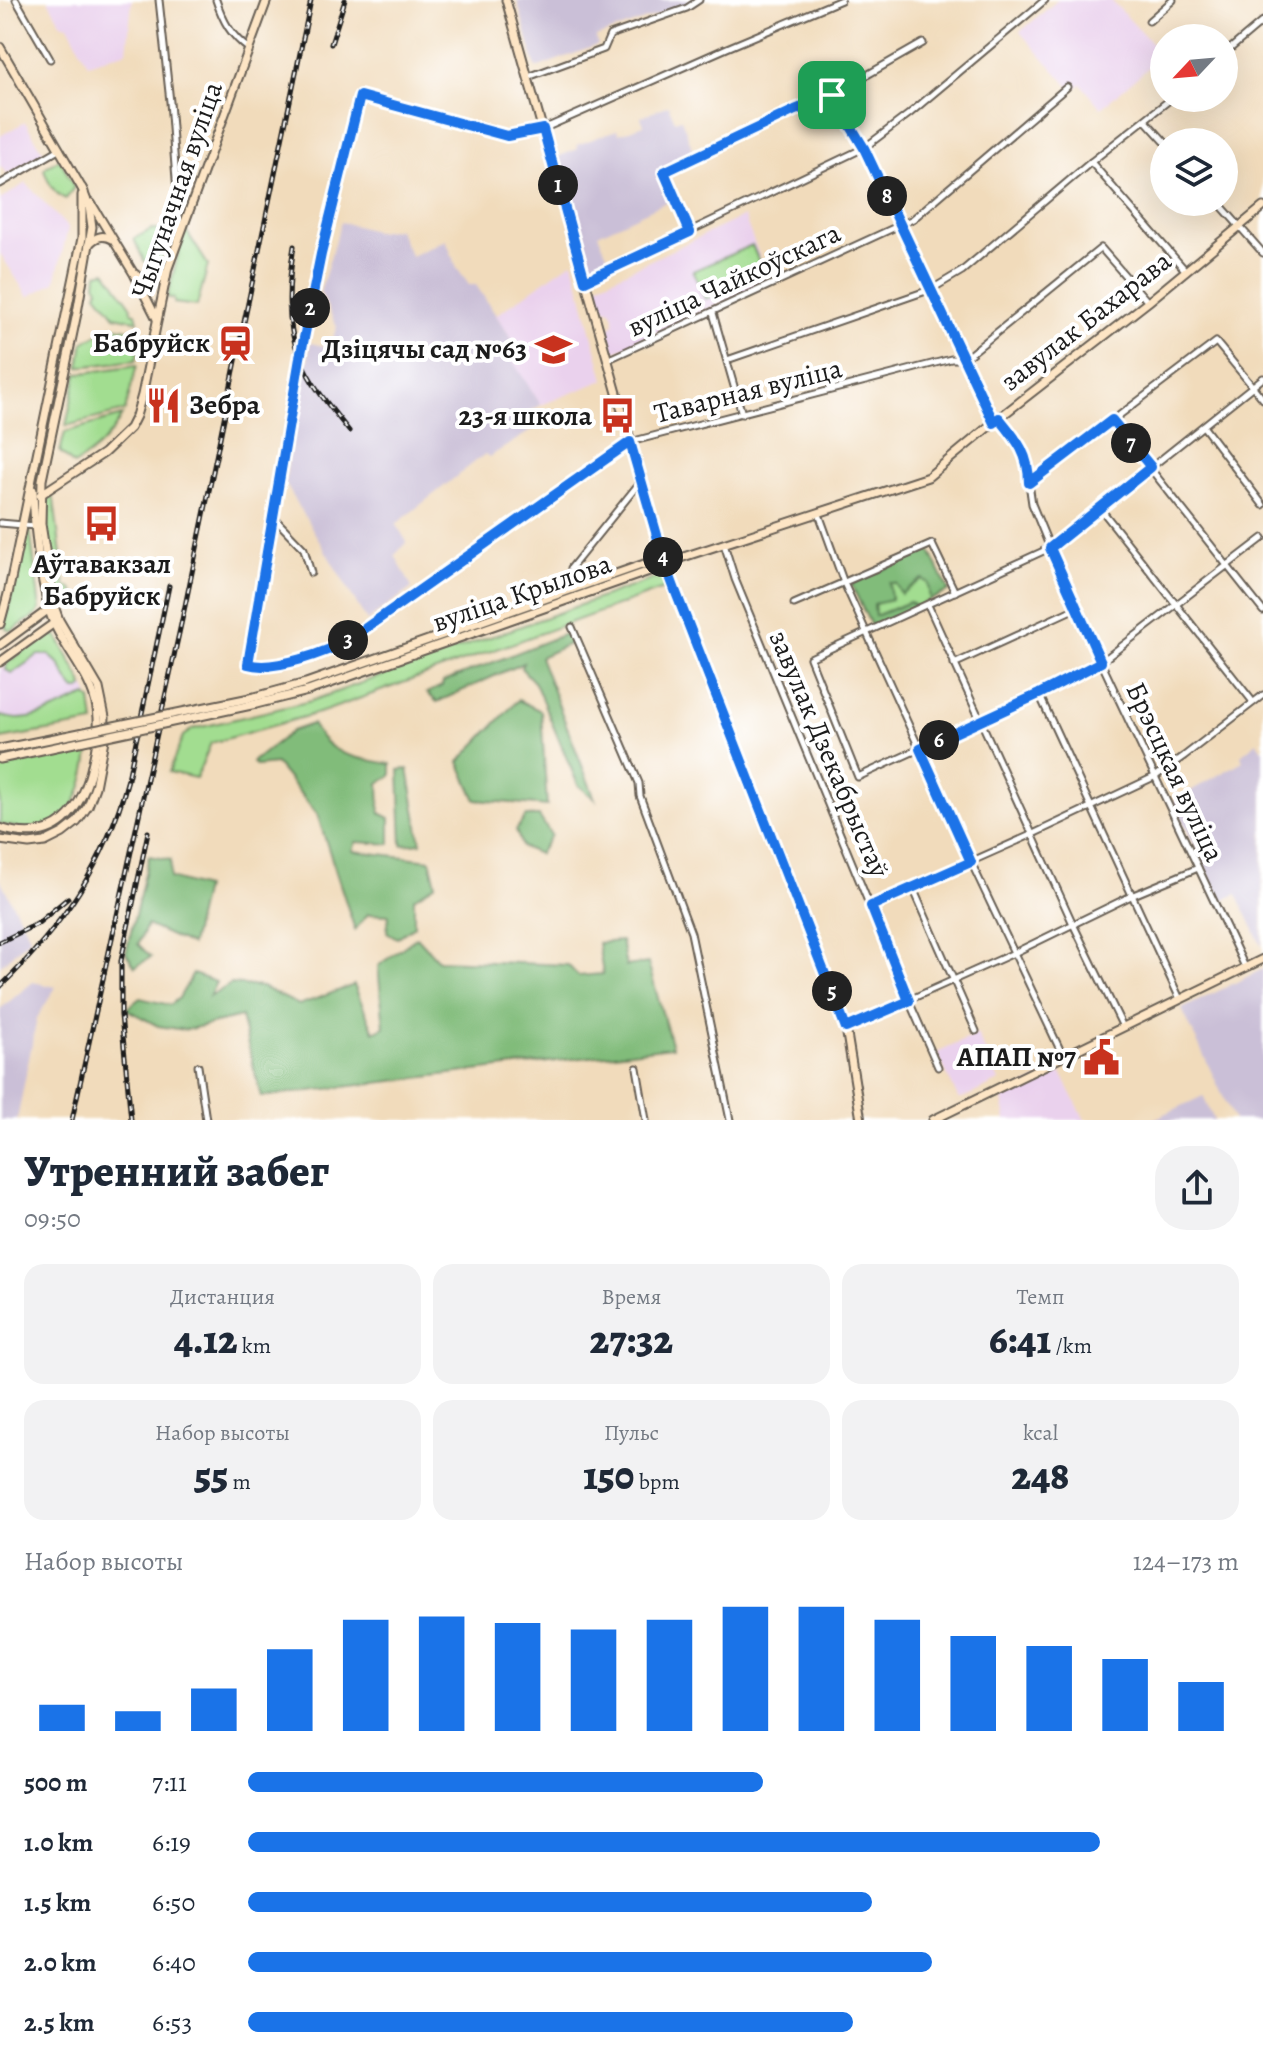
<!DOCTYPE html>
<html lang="ru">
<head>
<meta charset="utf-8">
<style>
  body { margin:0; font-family:Alegreya,serif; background:#f2f2f3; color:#1f2937; height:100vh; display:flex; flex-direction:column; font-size:30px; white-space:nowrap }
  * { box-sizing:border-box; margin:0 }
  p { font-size:26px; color:#747a83 }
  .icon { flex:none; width:44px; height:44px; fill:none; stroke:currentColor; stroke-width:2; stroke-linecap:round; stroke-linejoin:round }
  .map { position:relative; height:1120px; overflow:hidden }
  .panel { display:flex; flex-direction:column; background:#fff; flex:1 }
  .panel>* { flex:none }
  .needle { width:52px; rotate:244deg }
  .buttons { position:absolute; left:1150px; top:24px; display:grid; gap:16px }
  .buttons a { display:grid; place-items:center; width:88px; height:88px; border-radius:50%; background:#fff; box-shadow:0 8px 32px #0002; font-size:40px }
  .pin { position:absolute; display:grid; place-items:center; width:68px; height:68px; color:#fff; margin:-34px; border-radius:16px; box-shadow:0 4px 12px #0006 }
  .km { position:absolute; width:40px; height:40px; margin:-20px; border-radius:50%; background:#222; color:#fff; font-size:22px; line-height:40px; text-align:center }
  .round { display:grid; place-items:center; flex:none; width:84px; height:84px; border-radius:32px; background:#f2f2f3 }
  .summary { display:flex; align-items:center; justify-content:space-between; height:136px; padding:0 24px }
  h1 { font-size:44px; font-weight:800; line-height:60px }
  .figures { display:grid; grid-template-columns:repeat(3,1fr); gap:12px; height:136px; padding:8px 24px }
  .figures div { display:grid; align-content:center; border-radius:20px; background:#f2f2f3; text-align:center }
  .figures b { font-size:40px; font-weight:800 }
  .figures small { font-size:22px; font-weight:400 }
  .figures p { font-size:22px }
  .chart { height:224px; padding:16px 24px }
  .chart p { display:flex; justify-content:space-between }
  .chart svg { width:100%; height:144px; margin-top:8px; stroke:#1a73e8; stroke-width:6 }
  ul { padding:0 24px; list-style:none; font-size:26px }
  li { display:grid; grid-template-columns:128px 96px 1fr; align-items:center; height:60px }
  li i { height:20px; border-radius:10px; background:#1a73e8 }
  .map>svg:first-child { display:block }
</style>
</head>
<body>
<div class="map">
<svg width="1263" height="1120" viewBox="0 0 1263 1120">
  <rect width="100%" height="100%" fill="#fff"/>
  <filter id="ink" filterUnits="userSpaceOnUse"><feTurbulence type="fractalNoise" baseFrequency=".0125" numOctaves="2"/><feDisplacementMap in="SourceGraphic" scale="16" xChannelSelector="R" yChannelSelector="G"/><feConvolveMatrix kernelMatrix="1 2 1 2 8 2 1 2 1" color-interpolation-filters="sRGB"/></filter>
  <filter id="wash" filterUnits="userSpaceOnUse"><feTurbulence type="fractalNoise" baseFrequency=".006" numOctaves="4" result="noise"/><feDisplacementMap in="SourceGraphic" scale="32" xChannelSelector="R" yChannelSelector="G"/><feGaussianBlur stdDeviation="1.8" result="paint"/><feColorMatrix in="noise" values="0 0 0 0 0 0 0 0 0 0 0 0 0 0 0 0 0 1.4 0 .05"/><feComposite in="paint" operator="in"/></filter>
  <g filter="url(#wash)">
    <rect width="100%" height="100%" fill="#f1dbbb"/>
    <g fill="#ead1ed">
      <polygon points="48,0 132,0 127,51 88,64 68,25 61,23"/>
      <polygon points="1058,0 1111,0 1163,55 1101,108 1081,84 1072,90 1020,32"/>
      <polygon points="25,122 44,153 7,175 0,165 0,136"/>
      <polygon points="26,183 68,228 55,282 28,297 0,253 0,200"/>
      <polygon points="744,216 769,281 614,352 608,329 614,324 614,316 611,310 602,307 596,286"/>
      <polygon points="573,261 604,380 541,405 505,351 515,344 496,315"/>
      <polygon points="43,654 55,658 72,687 83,687 82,682 90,698 83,697 49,714 35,717 15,720 0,716 0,669 5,665 5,669 11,673 14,672 38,655"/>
      <polygon points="977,1034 999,1081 959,1100 937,1053"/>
      <polygon points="1059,1069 1085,1120 1006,1120 1002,1098"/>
    </g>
    <g fill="#cabfd7">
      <polygon points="517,0 689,0 689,4 596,37 598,45 536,68"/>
      <polygon points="668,105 675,121 681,119 695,155 661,171 673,199 598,234 610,261 589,270 557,157 578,149 577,145 617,130 619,134 644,125 641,117"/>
      <polygon points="341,222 378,232 398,229 411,256 446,240 456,266 469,285 476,285 515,344 506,351 541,405 527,413 537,427 489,457 485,454 396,524 407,542 395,555 412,588 367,621 285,483 302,367 308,361 310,343 324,346 331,342 337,327 320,292"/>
      <polygon points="1257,742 1263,751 1262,947 1237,894 1221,901 1173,801 1243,761 1241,755"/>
      <polygon points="0,879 30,938 0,966"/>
      <polygon points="1263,969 1263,1120 1234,1120 1182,1009"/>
      <polygon points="33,982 56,987 37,1018 17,1120 0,1120 0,1009"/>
      <polygon points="1203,1096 1214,1120 1152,1120 1167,1113"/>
    </g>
    <g fill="#a2dd90" stroke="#5f7c56" stroke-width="2">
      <path d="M 60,159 L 74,187 L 66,199 C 55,195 47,181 44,170 L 46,167 Z"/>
      <polygon points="152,229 170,232 159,266 144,261 134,239"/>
      <polygon points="184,232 187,232 208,265 197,306 174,303 174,299 167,297"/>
      <polygon points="752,245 764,273 705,299 693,271"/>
      <polygon points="106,271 131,306 132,312 136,313 138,321 115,316 97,293 99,288 96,284 97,273"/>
      <polygon points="112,326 136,331 139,336 142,336 136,360 79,367 83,343"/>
      <polygon points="137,365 125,411 66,426 77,374"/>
      <path d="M 122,416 C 108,440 97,450 74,465 L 60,452 L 65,432 Z"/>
      <path d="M 50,493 L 54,500 L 65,586 L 71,588 L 75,594 C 73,601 70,603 63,605 L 59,603 L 58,597 L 45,513 L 45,504 Z"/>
      <polygon points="26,528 29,528 30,530 40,609 36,615 11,631 6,629 5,623"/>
      <polygon points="653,579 663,579 669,587 325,711 211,743 196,778 169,772 183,736 193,729 311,701"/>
      <polygon points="922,579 928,583 930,600 915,607 910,602 875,616 874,604 891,600 889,583"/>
      <polygon points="50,633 57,636 82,682 83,687 80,690 75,690 72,687 59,664 49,655 38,655 14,672 11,673 5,669 8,662"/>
      <path d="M 87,696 L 91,700 L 94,723 L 0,739 L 0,716 C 7,717 13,719 19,719 C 45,718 63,704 87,696 Z"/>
      <path d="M 89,751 C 86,780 77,818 44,827 C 30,831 13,827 0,824 L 0,767 Z"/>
    </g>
    <g fill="#81bc7a" stroke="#4e6c4b" stroke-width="2">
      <polygon points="929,549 949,591 930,600 928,583 922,579 901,594 895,583 889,583 891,600 874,604 875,616 910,602 915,607 871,626 851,584"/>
      <polygon points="567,633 573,642 540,657 595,799 578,785 535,683 521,668 523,663 437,702 427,693 442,686 443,682"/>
      <polygon points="518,700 541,711 547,806 476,800 459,762"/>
      <path d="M 312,724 C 330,758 358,758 391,764 L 391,776 L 379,783 L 380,813 L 390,818 L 390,844 L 356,842 L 353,851 L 430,860 L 436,884 L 414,898 L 414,926 L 397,938 L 387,932 L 389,915 L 368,914 L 355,930 L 317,814 L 276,764 L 257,766 L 252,762 L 292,731 Z"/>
      <polygon points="408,769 421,843 402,845 399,770"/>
      <polygon points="526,816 539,816 551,835 539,854 522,847 516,830"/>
      <polygon points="149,856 171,860 170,878 204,888 191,945 147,925 138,944 151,957 135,967 126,953"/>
      <polygon points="417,937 438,960 568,965 578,976 603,974 598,943 621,941 626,966 648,963 672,1047 261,1097 241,1017 185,1030 158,1026 126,1009 140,998 170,1005 179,998 193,974 216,982 209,997 231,984 262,987 299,1005 354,985 374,1032 384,1027 378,966"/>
    </g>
  </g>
  <g filter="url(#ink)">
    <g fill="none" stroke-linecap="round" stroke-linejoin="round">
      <defs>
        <g id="street">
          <polyline points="16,0 50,59"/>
          <polyline points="159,0 170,102 180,231"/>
          <path d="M 216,0 C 223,21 231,36 249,49"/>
          <path d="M 841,0 L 727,48 L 543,129 L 507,136 L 360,96 L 321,254 L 300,358 L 248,664 C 273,672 328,652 350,639 L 630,442 L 951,359 L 964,359 L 1101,248 L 1148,302"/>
          <polyline points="1149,21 1173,0"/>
          <polyline points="1224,54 1263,21"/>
          <polyline points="528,77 604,49 610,35 687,8 699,0"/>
          <polyline points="832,95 864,148 994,423"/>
          <polyline points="1145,120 1165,142"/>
          <polyline points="1091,162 1186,271"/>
          <polyline points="0,184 60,149"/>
          <polyline points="1218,202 1263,253"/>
          <polyline points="690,232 664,172 795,110 832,95 923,43"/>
          <polyline points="585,281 864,148 909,114 1045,0"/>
          <polyline points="713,313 742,414"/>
          <polyline points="607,360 913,219 1067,87"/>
          <polyline points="727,360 932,289 962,271 1091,162 1172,98"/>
          <polyline points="1263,378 1050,548 810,658 858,777 1039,694 1101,662 1263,538"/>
          <polyline points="999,418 1020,444 1029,466 1029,483 1032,504 1050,548 1101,662 1245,967"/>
          <polyline points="1112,420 1263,611"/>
          <polyline points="1203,426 1263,505"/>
          <polyline points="1030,483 1216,342 1263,399"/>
          <polyline points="1100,508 1253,702"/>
          <polyline points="819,514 844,583 971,862 1063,1056"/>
          <polyline points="275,519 304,549 311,573"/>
          <polyline points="0,523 35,526"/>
          <polyline points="724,544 735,579 909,1001 938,1067"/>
          <polyline points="571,568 641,481"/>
          <polyline points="794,604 932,544 955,592"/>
          <polyline points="928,605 1073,924 1123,1027"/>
          <polyline points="572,627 639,783 640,796 691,933 730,1120"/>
          <polyline points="954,664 1076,608"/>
          <polyline points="1039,694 1180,999"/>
          <polyline points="913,888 976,1031"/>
          <polyline points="871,906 1033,834 1156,776 1184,756 1263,695"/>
          <polyline points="846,1028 1014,953 1131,896 1198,868"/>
          <polyline points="198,1066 206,1120"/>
          <polyline points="637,1068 646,1120"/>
        </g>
        <g id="secondary">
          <polyline points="506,0 665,563 846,1028 861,1120"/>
          <polyline points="0,47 84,192"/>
          <polyline points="91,203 134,274 157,319"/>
          <path d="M 89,244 C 96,237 102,234 112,239"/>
          <path d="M 135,274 C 146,283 156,285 165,273"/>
          <polyline points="40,495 104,453 130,428 136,416 142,395 168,268 267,0"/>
          <polyline points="0,624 8,594 82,238 82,195"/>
          <polyline points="0,645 52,607"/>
          <polyline points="0,662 57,621"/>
          <polyline points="255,697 306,683 650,562 665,563"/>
          <polyline points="256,704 308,691 655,569 665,563 928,477 999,418 1148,302 1263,207"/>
          <polyline points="0,749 65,736"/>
          <polyline points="0,759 65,745"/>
          <path d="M 0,828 C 56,846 83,811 93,761 C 98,741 101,720 95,700 C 86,667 56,640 48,606 C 39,568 34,529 33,490"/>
          <polyline points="0,840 29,844 45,842 63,833 77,822 88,806 95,787 104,740 105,717 99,688 59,620 54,606 41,524 42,480 77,313 92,227 89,206 82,188"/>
          <polyline points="933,1120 1263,959"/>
        </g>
      </defs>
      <use href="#street" stroke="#675f54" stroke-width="9"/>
      <use href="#secondary" stroke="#675f54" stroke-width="11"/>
      <use href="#street" stroke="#fff" stroke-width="5"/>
      <use href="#secondary" stroke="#fde5c5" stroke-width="7"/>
      <defs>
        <g id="rail">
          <polyline points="331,44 345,0"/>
          <path d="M 294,246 C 288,283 285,323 300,358 C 311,385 331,408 349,431"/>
          <polyline points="0,942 37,924 68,898"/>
          <path d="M 0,987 C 62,927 106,863 128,779 L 169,586"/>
          <polyline points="72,1120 185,606 311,0"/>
          <polyline points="131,1120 121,1015 121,961 148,832"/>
        </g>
      </defs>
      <use href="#rail" stroke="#1c1c1c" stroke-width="5"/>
      <use href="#rail" stroke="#fff" stroke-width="2" stroke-dasharray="6" stroke-linecap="butt"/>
      <defs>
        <g id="secondary-bridge">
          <polyline points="65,736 255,697"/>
          <polyline points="65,745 256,704"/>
        </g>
      </defs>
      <use href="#secondary-bridge" stroke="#675f54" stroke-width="11" stroke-linecap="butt"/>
      <use href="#secondary-bridge" stroke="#fde5c5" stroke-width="7"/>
    </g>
  </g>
  <g fill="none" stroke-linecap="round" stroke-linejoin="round" filter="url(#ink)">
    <defs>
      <path id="route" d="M 832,95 L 864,148 L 994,423 L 999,418 C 1017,440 1029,454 1029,483 L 1112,420 L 1151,467 L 1050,548 L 1101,662 L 1039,694 L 920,749 L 971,862 L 871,906 L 909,1001 L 846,1028 L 675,590 L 665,563 L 630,442 L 350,639 C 328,652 273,672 248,664 L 300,358 L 321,254 L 360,96 L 507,136 L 543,129 L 585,281 L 690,232 L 664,172 L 795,110 Z"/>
    </defs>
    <use href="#route" stroke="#fff" stroke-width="16"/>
    <use href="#route" stroke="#1a73e8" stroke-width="10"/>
  </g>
  <defs>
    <symbol id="station-bare" viewBox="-9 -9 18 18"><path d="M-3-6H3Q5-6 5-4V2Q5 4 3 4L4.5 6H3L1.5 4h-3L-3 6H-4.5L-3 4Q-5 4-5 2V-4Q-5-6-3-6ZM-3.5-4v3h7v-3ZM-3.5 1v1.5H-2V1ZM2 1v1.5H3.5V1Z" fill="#c8321e" stroke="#fff" stroke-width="2.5" paint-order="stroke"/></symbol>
    <symbol id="school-bare" viewBox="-9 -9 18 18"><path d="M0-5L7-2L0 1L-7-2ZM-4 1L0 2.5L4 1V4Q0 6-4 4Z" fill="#c8321e" stroke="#fff" stroke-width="2.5" paint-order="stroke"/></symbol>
    <symbol id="restaurant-bare" viewBox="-9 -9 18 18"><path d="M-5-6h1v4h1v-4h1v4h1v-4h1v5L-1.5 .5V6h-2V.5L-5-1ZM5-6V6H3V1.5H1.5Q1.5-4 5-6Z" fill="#c8321e" stroke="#fff" stroke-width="2.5" paint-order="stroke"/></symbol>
    <symbol id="bus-bare" viewBox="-9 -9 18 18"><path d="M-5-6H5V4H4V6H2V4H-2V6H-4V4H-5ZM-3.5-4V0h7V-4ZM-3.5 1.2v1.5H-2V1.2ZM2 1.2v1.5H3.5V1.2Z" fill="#c8321e" stroke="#fff" stroke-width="2.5" paint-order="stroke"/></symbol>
    <symbol id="civic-bare" viewBox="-9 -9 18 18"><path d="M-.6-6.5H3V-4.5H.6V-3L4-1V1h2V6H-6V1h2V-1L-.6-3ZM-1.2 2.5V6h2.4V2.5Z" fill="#c8321e" stroke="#fff" stroke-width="2.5" paint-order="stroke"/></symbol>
  </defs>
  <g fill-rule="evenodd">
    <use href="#station-bare" x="210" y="318" width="51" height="51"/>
    <use href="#school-bare" x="528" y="324" width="51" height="51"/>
    <use href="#restaurant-bare" x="138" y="380" width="51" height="51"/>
    <use href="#bus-bare" x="592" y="390" width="51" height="51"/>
    <use href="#bus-bare" x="76" y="498" width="51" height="51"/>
    <use href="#civic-bare" x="1076" y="1032" width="51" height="51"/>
  </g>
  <g text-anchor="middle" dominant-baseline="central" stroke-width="8" stroke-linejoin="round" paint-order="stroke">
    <g font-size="28" fill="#1c1c1c" stroke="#fff">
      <text transform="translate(177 190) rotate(-71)">Чыгуначная вуліца</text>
      <text transform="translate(734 280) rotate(-25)">вуліца Чайкоўскага</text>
      <text transform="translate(1086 321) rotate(-38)">завулак Бахарава</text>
      <text transform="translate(748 391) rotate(-14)">Таварная вуліца</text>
      <text transform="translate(522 593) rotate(-19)">вуліца Крылова</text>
      <text transform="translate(829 754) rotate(67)">завулак Дзекабрыстаў</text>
      <text transform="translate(1175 772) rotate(65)">Брэсцкая вуліца</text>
    </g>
    <g font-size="28" font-weight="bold" fill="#1c1c1c" stroke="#fff" text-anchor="end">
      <text x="210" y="343">Бабруйск</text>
      <text x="527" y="349">Дзіцячы сад №63</text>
      <text x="189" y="405" text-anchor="start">Зебра</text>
      <text x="592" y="416">23-я школа</text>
      <text x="102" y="564" text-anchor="middle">Аўтавакзал<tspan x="102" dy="32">Бабруйск</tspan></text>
      <text x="1076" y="1057">АПАП №7</text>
    </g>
  </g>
</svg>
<div class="buttons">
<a><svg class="needle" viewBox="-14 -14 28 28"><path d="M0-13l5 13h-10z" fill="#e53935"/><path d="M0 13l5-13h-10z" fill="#747a83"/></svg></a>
<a><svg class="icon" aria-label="layers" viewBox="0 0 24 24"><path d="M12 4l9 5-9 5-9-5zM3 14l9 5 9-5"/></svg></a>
</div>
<div class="pin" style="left:832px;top:95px;background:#1e9e55"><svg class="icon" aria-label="arrive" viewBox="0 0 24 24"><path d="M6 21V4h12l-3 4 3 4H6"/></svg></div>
<b class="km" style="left:558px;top:185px">1</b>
<b class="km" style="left:310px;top:308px">2</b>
<b class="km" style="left:348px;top:640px">3</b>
<b class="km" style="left:663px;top:557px">4</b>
<b class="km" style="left:832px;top:991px">5</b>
<b class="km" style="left:939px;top:740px">6</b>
<b class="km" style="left:1131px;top:443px">7</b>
<b class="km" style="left:887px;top:196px">8</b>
</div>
<section class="panel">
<div class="summary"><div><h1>Утренний забег</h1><p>09:50</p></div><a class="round"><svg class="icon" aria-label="share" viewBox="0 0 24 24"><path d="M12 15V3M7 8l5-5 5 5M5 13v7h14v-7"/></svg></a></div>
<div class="figures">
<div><p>Дистанция</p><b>4.12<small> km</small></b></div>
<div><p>Время</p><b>27:32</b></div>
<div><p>Темп</p><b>6:41<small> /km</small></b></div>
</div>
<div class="figures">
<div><p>Набор высоты</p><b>55<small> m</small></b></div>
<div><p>Пульс</p><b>150<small> bpm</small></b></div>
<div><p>kcal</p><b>248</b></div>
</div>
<div class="chart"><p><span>Набор высоты</span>124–173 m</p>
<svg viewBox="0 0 160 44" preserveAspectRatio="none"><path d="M5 44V36M15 44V38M25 44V31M35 44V19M45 44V10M55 44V9M65 44V11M75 44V13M85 44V10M95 44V6M105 44V6M115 44V10M125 44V15M135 44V18M145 44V22M155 44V29"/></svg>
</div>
<ul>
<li><b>500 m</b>7:11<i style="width:52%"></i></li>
<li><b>1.0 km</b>6:19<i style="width:86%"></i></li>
<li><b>1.5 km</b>6:50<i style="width:63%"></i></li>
<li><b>2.0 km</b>6:40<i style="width:69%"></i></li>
<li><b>2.5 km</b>6:53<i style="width:61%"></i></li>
</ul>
</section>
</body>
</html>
